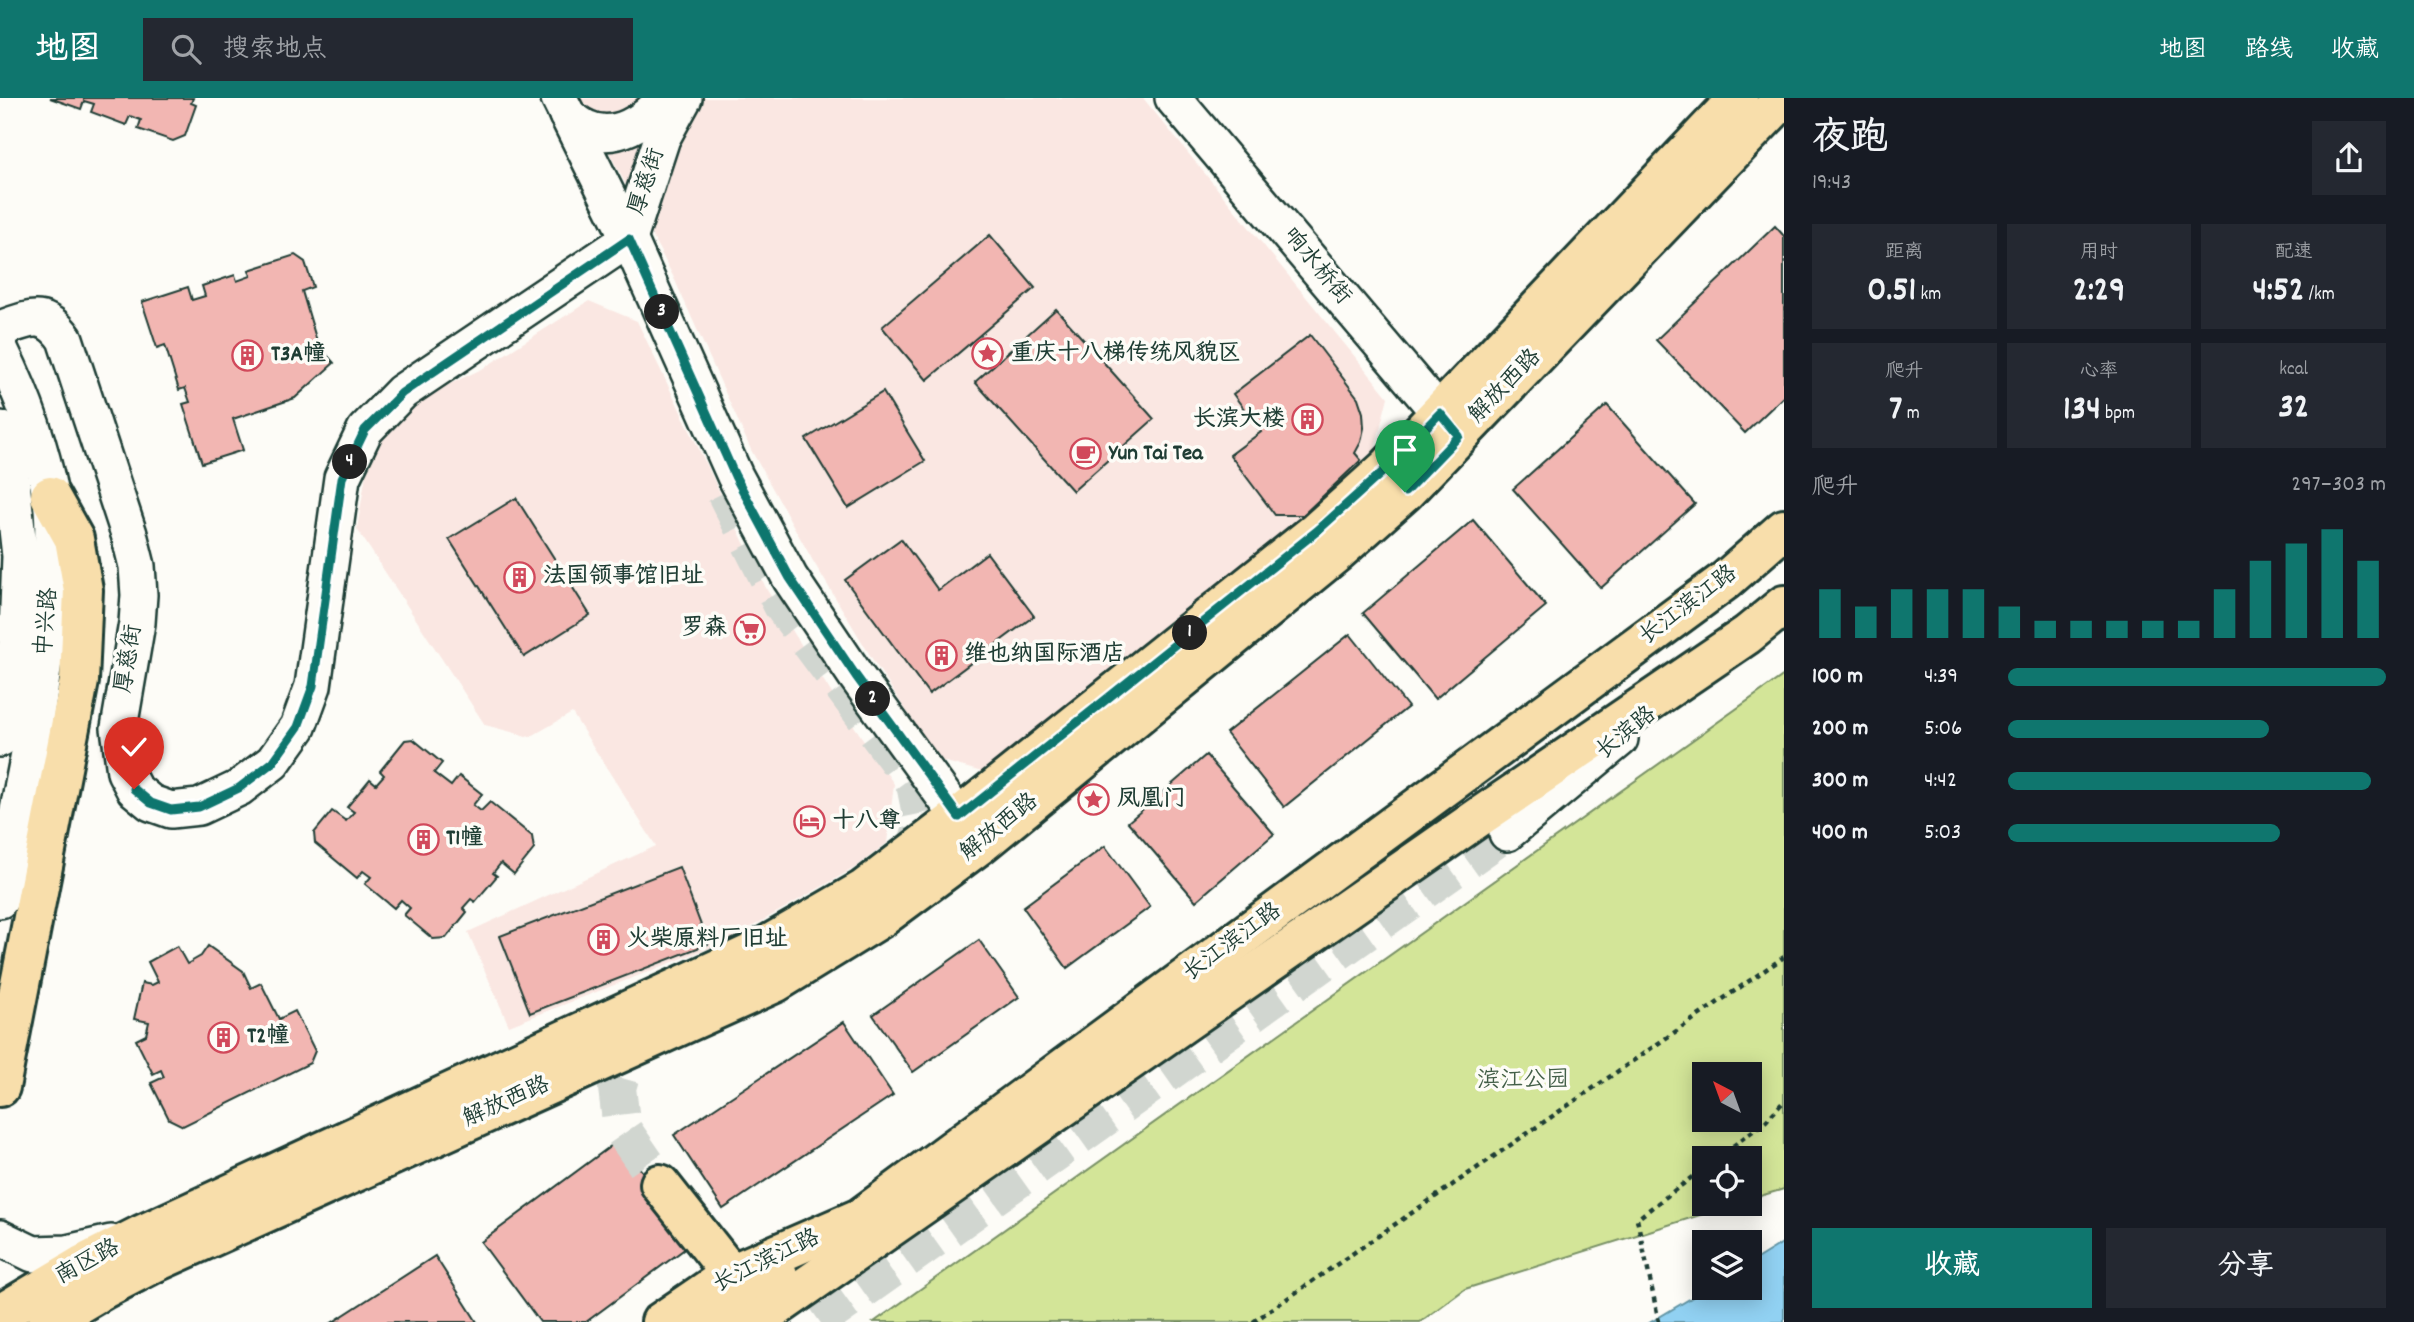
<!DOCTYPE html>
<html lang="zh">
<head>
<meta charset="utf-8">
<style>
  body { margin:0; font-family:Dekko,"LXGW WenKai TC",sans-serif; background:#242831; color:#f1f3f6; height:100vh; display:flex; flex-direction:column; font-size:26px; white-space:nowrap }
  * { box-sizing:border-box; margin:0 }
  p { font-size:23px; color:#9ea1a6 }
  .icon { flex:none; width:38px; height:38px; fill:none; stroke:currentColor; stroke-width:2; stroke-linecap:round; stroke-linejoin:round }
  .map { position:relative; flex:1; overflow:hidden }
  .details { display:flex; flex-direction:column; background:#171b24; width:630px }
  .details>* { flex:none }
  .needle { width:46px; rotate:319deg }
  .controls { position:absolute; left:1692px; top:964px; display:grid; gap:14px }
  .controls a { display:grid; place-items:center; width:70px; height:70px; border-radius:0px; background:#171b24; box-shadow:0 4px 18px #0003; font-size:35px }
  .pin { position:absolute; display:grid; place-items:center; width:60px; height:60px; color:#fff; margin:-72px -30px; border-radius:50% 50% 50% 0; rotate:-45deg; box-shadow:0 0 7px #0007 }
  .pin .icon { rotate:45deg }
  .km { position:absolute; width:35px; height:35px; margin:-18px; border-radius:50%; background:#222; color:#fff; font-size:19px; line-height:35px; text-align:center }
  .round { display:grid; place-items:center; flex:none; width:74px; height:74px; border-radius:0px; background:#242831 }
  .headline { display:flex; align-items:center; justify-content:space-between; height:119px; padding:0 28px }
  h1 { font-size:38px; font-weight:700; line-height:52px }
  .stats { display:grid; grid-template-columns:repeat(3,1fr); gap:10px; height:119px; padding:7px 28px }
  .stats div { display:grid; align-content:center; border-radius:0px; background:#242831; text-align:center }
  .stats b { font-size:35px; font-weight:700 }
  .stats small { font-size:19px; font-weight:400 }
  .stats p { font-size:19px }
  .chart { height:196px; padding:14px 28px }
  .chart p { display:flex; justify-content:space-between }
  .chart svg { width:100%; height:126px; margin-top:7px; stroke:#0f766e; stroke-width:6 }
  .primary-button { display:flex; gap:14px; margin-top:auto; padding:14px 28px }
  .primary-button a { flex:1; height:80px; border-radius:0px; background:#0f766e; color:#fff; font-size:28px; font-weight:700; line-height:80px; text-align:center }
  .primary-button a+a { background:#242831; color:#f1f3f6 }
  ul { padding:0 28px; list-style:none; font-size:23px }
  li { display:grid; grid-template-columns:112px 84px 1fr; align-items:center; height:52px }
  li i { height:18px; border-radius:9px; background:#0f766e }
  header { display:flex; align-items:center; gap:42px; box-sizing:border-box; height:98px; padding:0 35px; background:#0f766e; color:#fff }
  header strong { font-size:33px }
  nav { display:flex; gap:38px; margin-inline-start:auto; font-size:24px }
  .search { width:490px; height:63px; background:#242831; display:flex; align-items:center; gap:18px; box-sizing:border-box; padding:0 24px; border-radius:0px; color:#9ea1a6; font-size:26px }
  main { display:flex; flex:1; min-height:0 }
  .map>svg:first-child { display:block }
</style>
</head>
<body>
<header>
<strong>地图</strong>
<div class="search"><svg class="icon" aria-label="search" viewBox="0 0 24 24"><circle cx="10" cy="10" r="6"/><path d="M15 15l6 6"/></svg>搜索地点</div>
<nav><a>地图</a><a>路线</a><a>收藏</a></nav>
</header>
<main>
<div class="map">
<svg width="1784" height="1224" viewBox="0 0 1784 1224">
  <rect width="100%" height="100%" fill="#fdfcf7"/>
  <filter id="ink" filterUnits="userSpaceOnUse"><feTurbulence type="fractalNoise" baseFrequency=".0143" numOctaves="2"/><feDisplacementMap in="SourceGraphic" scale="14" xChannelSelector="R" yChannelSelector="G"/><feConvolveMatrix kernelMatrix="1 2 1 2 8 2 1 2 1" color-interpolation-filters="sRGB"/></filter>
  <g filter="url(#ink)">
    <g fill="#fae7e2">
      <polygon points="581,0 1143,0 1388,299 1373,358 1306,421 982,674 939,662 876,567 813,463 751,352 673,178"/>
      <polygon points="589,203 637,223 767,492 834,599 894,686 887,745 856,769 727,843 509,928 468,834 656,748 572,615 530,639 485,627 357,431 366,376 381,344 399,319 422,299 482,271"/>
    </g>
    <path fill="#d3e598" stroke="#799166" stroke-width="2" fill-rule="evenodd" d="M 1784,577 L 1784,1091 L 1750,1101 L 1750,1060 L 1704,1060 L 1704,1106 L 1735,1106 L 1465,1191 L 1420,1224 L 874,1224 ZM 1704,976 L 1750,976 L 1750,1022 L 1704,1022 Z"/>
    <polygon fill="#91d1f2" stroke="#6396a6" stroke-width="2" points="1784,1144 1784,1224 1651,1224 1708,1190 1750,1190 1750,1165"/>
    <g fill="#f2b6b2" stroke="#1f3d34" stroke-width="2">
      <polygon points="50,0 193,0 191,5 196,7 185,38 173,43 138,31 141,22 130,18 126,27 91,14 94,6 84,3 81,11"/>
      <polygon points="1775,128 1784,138 1784,298 1745,335 1656,242"/>
      <polygon points="990,137 1035,190 927,282 882,229"/>
      <polygon points="295,157 305,164 313,189 302,193 318,247 334,265 295,300 233,321 243,352 202,365 183,306 190,304 185,290 179,292 165,247 157,250 142,204 188,189 192,202 205,198 202,188 235,177 237,183 251,178 249,172"/>
      <polygon points="1056,211 1154,321 1073,393 975,284"/>
      <polygon points="1310,237 1358,300 1363,315 1364,330 1361,344 1355,355 1361,362 1303,417 1275,417 1230,357 1261,334 1233,296"/>
      <polygon points="883,294 925,363 848,410 806,341"/>
      <polygon points="1607,307 1695,406 1601,490 1513,391"/>
      <polygon points="516,400 590,517 524,559 449,441"/>
      <polygon points="1473,422 1546,508 1435,601 1363,515"/>
      <polygon points="901,441 938,492 987,455 1034,518 929,596 845,482"/>
      <polygon points="1350,536 1408,609 1284,709 1226,635"/>
      <polygon points="413,641 442,665 434,675 451,688 459,678 482,696 473,707 481,713 490,704 532,738 534,751 514,776 501,765 493,775 497,778 475,804 471,801 463,810 467,814 446,840 433,841 404,817 410,810 401,802 394,810 365,786 371,779 363,773 357,780 315,745 314,735 332,713 346,723 354,714 347,709 370,681 376,686 384,677 380,673 405,642"/>
      <polygon points="1206,657 1274,736 1196,803 1128,724"/>
      <polygon points="1105,748 1150,809 1067,870 1023,809"/>
      <polygon points="679,769 708,846 530,915 500,838"/>
      <polygon points="979,842 1019,899 913,974 873,917"/>
      <polygon points="177,848 187,866 201,858 208,848 243,873 251,890 261,885 279,921 295,913 315,953 310,965 183,1028 169,1021 151,985 164,979 161,972 153,976 136,942 146,937 149,924 134,921 142,885 152,887 158,884 148,864"/>
      <polygon points="844,924 893,997 723,1111 674,1037"/>
      <polygon points="619,1042 694,1144 586,1224 540,1224 481,1144"/>
      <polygon points="435,1158 477,1224 333,1224"/>
    </g>
    <g fill="none" stroke-linecap="round" stroke-linejoin="round">
      <polyline stroke="#d1d6d0" stroke-width="35" stroke-dasharray="35 18" stroke-linecap="butt" points="820,1224 1507,735"/>
      <g stroke="#d1d6d0" stroke-width="38" stroke-dasharray="38 19" stroke-linecap="butt">
        <polyline points="725,394 782,507 915,686 923,726 908,774"/>
        <polyline points="650,934 628,952 617,990 622,1031 660,1086"/>
      </g>
      <defs>
        <g id="minor">
          <polyline points="559,0 629,141 735,378 790,480 856,578 959,719"/>
          <polyline points="1173,0 1458,337"/>
          <path d="M 567,17 C 573,22 579,27 586,30 C 615,44 647,23 664,0"/>
          <path d="M 0,231 C 29,221 44,211 65,241 L 129,436 L 137,468 L 139,497 L 137,525 L 119,630 L 125,674 L 134,691 L 151,705 L 171,712 L 199,709 L 239,690 L 273,664 L 298,629 L 313,588 L 342,380 L 365,332 L 402,294 L 629,141 L 662,40 L 684,0"/>
          <path d="M 0,251 C 23,298 41,346 50,397 C 55,422 52,451 51,477 C 48,586 20,695 0,802"/>
          <polyline points="0,331 9,358 20,458 16,560 0,641"/>
          <polyline points="1507,735 1620,641"/>
          <polyline points="0,1140 33,1156 67,1155 111,1145"/>
        </g>
        <g id="major">
          <polyline points="0,989 79,583 83,492 74,441 50,398"/>
          <polyline points="660,1086 731,1176"/>
          <polyline points="0,1216 82,1167 141,1137 759,852 863,792 959,719 1317,433 1386,371 1738,0"/>
          <polyline points="48,1224 102,1192 154,1165 775,885 881,820 982,745 1335,456 1405,394 1784,0"/>
          <polyline points="661,1224 731,1176 860,1120 1726,482 1784,431"/>
          <polyline points="709,1224 778,1177"/>
          <polyline points="755,1224 1482,717 1747,537 1784,507"/>
        </g>
      </defs>
      <use href="#minor" stroke="#1f3d34" stroke-width="40"/>
      <use href="#major" stroke="#1f3d34" stroke-width="44"/>
      <g stroke="#1f3d34" stroke-width="4.5" stroke-dasharray="5 5" stroke-linecap="butt">
        <polyline points="1717,1060 1766,1023 1784,1003"/>
        <polyline points="1253,1224 1784,859"/>
        <polyline points="1659,1224 1637,1121 1704,1070"/>
      </g>
      <use href="#minor" stroke="#fdfcf7" stroke-width="35"/>
      <use href="#major" stroke="#f8deab" stroke-width="38"/>
    </g>
  </g>
  <g fill="none" stroke-linecap="round" stroke-linejoin="round" filter="url(#ink)">
    <defs>
      <polyline id="route" points="134,691 151,705 171,712 199,709 239,690 273,664 298,629 313,588 342,380 365,332 402,295 629,141 735,378 790,480 856,578 959,719 1317,433 1386,371 1440,315 1459,338 1405,394"/>
    </defs>
    <use href="#route" stroke="#fff" stroke-width="14"/>
    <use href="#route" stroke="#0f766e" stroke-width="9"/>
  </g>
  <defs>
    <symbol id="sight-ring" viewBox="-11 -11 22 22"><circle r="9.5" fill="#fdfcf7" stroke="#d1495b" stroke-width="1.5"/><path d="M0-6L1.8-2.2L6-1.7L2.9 1.2L3.7 5.4L0 3.3L-3.7 5.4L-2.9 1.2L-6-1.7L-1.8-2.2Z" fill="#d1495b"/></symbol>
    <symbol id="building-ring" viewBox="-11 -11 22 22"><circle r="9.5" fill="#fdfcf7" stroke="#d1495b" stroke-width="1.5"/><path d="M-4-6H4V6H1V3H-1V6H-4ZM-2.5-4.3h1.7v1.8h-1.7ZM.8-4.3h1.7v1.8H.8ZM-2.5-1h1.7V.8h-1.7ZM.8-1h1.7V.8H.8Z" fill="#d1495b"/></symbol>
    <symbol id="cafe-ring" viewBox="-11 -11 22 22"><circle r="9.5" fill="#fdfcf7" stroke="#d1495b" stroke-width="1.5"/><path d="M-5.5-4.5H6V0H3Q3 3.5 0 3.5H-2.5Q-5.5 3.5-5.5 0ZM3-3.2v2h1.7v-2ZM-6 4.5H4V6H-6Z" fill="#d1495b"/></symbol>
    <symbol id="supermarket-ring" viewBox="-11 -11 22 22"><circle r="9.5" fill="#fdfcf7" stroke="#d1495b" stroke-width="1.5"/><path d="M-6-5.5h2.5l.6 2H6L4.5 2H-2.5L-4.4-4H-6ZM-1.5 3.2a1.3 1.3 0 1 0 .1 0ZM3 3.2a1.3 1.3 0 1 0 .1 0Z" fill="#d1495b"/></symbol>
    <symbol id="hotel-ring" viewBox="-11 -11 22 22"><circle r="9.5" fill="#fdfcf7" stroke="#d1495b" stroke-width="1.5"/><path d="M-6-4.5h1.5V1H6V5H4.5V3h-9V5H-6ZM-4 0a1.8 1.8 0 1 1 3.6 0ZM.5 0V-2.5h3Q6-2.5 6 0Z" fill="#d1495b"/></symbol>
  </defs>
  <g fill-rule="evenodd">
    <use href="#sight-ring" x="970" y="238" width="35" height="35"/>
    <use href="#building-ring" x="230" y="240" width="35" height="35"/>
    <use href="#building-ring" x="1290" y="304" width="35" height="35"/>
    <use href="#cafe-ring" x="1068" y="338" width="35" height="35"/>
    <use href="#building-ring" x="502" y="462" width="35" height="35"/>
    <use href="#supermarket-ring" x="732" y="514" width="35" height="35"/>
    <use href="#building-ring" x="924" y="540" width="35" height="35"/>
    <use href="#sight-ring" x="1076" y="684" width="35" height="35"/>
    <use href="#hotel-ring" x="792" y="706" width="35" height="35"/>
    <use href="#building-ring" x="406" y="724" width="35" height="35"/>
    <use href="#building-ring" x="586" y="824" width="35" height="35"/>
    <use href="#building-ring" x="206" y="922" width="35" height="35"/>
  </g>
  <g text-anchor="middle" dominant-baseline="central" stroke-width="7" stroke-linejoin="round" paint-order="stroke">
    <g font-size="23" fill="#1f3d34" stroke="#fdfcf7">
      <text transform="translate(648 84) rotate(-72)">厚慈街</text>
      <text transform="translate(1316 169) rotate(50)">响水桥街</text>
      <text transform="translate(1506 289) rotate(-46)">解放西路</text>
      <text transform="translate(1689 508) rotate(-37)">长江滨江路</text>
      <text transform="translate(48 524) rotate(-85)">中兴路</text>
      <text transform="translate(130 561) rotate(-81)">厚慈街</text>
      <text transform="translate(1627 636) rotate(-39)">长滨路</text>
      <text transform="translate(1000 730) rotate(-39)">解放西路</text>
      <text transform="translate(1233 845) rotate(-36)">长江滨江路</text>
      <text transform="translate(507 1005) rotate(-24)">解放西路</text>
      <text transform="translate(767 1164) rotate(-26)">长江滨江路</text>
      <text transform="translate(88 1165) rotate(-28)">南区路</text>
    </g>
    <g font-size="23" font-weight="bold" fill="#1f3d34" stroke="#fdfcf7" text-anchor="start">
      <text x="1011" y="256">重庆十八梯传统风貌区</text>
      <text x="271" y="257">T3A幢</text>
      <text x="1285" y="322" text-anchor="end">长滨大楼</text>
      <text x="1109" y="356">Yun Tai Tea</text>
      <text x="543" y="479">法国领事馆旧址</text>
      <text x="727" y="531" text-anchor="end">罗森</text>
      <text x="964" y="557">维也纳国际酒店</text>
      <text x="1117" y="702">凤凰门</text>
      <text x="832" y="724">十八尊</text>
      <text x="446" y="741">T1幢</text>
      <text x="627" y="842">火柴原料厂旧址</text>
      <text x="247" y="939">T2幢</text>
    </g>
    <g font-size="23" fill="#435f48" stroke="#fdfcf7">
      <text x="1523" y="983">滨江公园</text>
    </g>
  </g>
</svg>
<div class="controls">
<a><svg class="needle" viewBox="-14 -14 28 28"><path d="M0-13l5 13h-10z" fill="#e53935"/><path d="M0 13l5-13h-10z" fill="#9ea1a6"/></svg></a>
<a><svg class="icon" aria-label="locate" viewBox="0 0 24 24"><circle cx="12" cy="12" r="6"/><path d="M12 2v4M12 18v4M2 12h4M18 12h4"/></svg></a>
<a><svg class="icon" aria-label="layers" viewBox="0 0 24 24"><path d="M12 4l9 5-9 5-9-5zM3 14l9 5 9-5"/></svg></a>
</div>
<div class="pin" style="left:1405px;top:394px;background:#1e9e55"><svg class="icon" aria-label="arrive" viewBox="0 0 24 24"><path d="M6 21V4h12l-3 4 3 4H6"/></svg></div>
<div class="pin" style="left:134px;top:691px;background:#d93025"><svg class="icon" aria-label="check" viewBox="0 0 24 24"><path d="M5 12l5 5 9-10"/></svg></div>
<b class="km" style="left:1190px;top:535px">1</b>
<b class="km" style="left:873px;top:601px">2</b>
<b class="km" style="left:662px;top:214px">3</b>
<b class="km" style="left:350px;top:364px">4</b>
</div>
<section class="details">
<div class="headline"><div><h1>夜跑</h1><p>19:43</p></div><a class="round"><svg class="icon" aria-label="share" viewBox="0 0 24 24"><path d="M12 15V3M7 8l5-5 5 5M5 13v7h14v-7"/></svg></a></div>
<div class="stats">
<div><p>距离</p><b>0.51<small> km</small></b></div>
<div><p>用时</p><b>2:29</b></div>
<div><p>配速</p><b>4:52<small> /km</small></b></div>
</div>
<div class="stats">
<div><p>爬升</p><b>7<small> m</small></b></div>
<div><p>心率</p><b>134<small> bpm</small></b></div>
<div><p>kcal</p><b>32</b></div>
</div>
<div class="chart"><p><span>爬升</span>297–303 m</p>
<svg viewBox="0 0 160 44" preserveAspectRatio="none"><path d="M5 44V27M15 44V33M25 44V27M35 44V27M45 44V27M55 44V33M65 44V38M75 44V38M85 44V38M95 44V38M105 44V38M115 44V27M125 44V17M135 44V11M145 44V6M155 44V17"/></svg>
</div>
<ul>
<li><b>100 m</b>4:39<i style="width:100%"></i></li>
<li><b>200 m</b>5:06<i style="width:69%"></i></li>
<li><b>300 m</b>4:42<i style="width:96%"></i></li>
<li><b>400 m</b>5:03<i style="width:72%"></i></li>
</ul>
<div class="primary-button"><a>收藏</a><a>分享</a></div>
</section>
</main>
</body>
</html>
